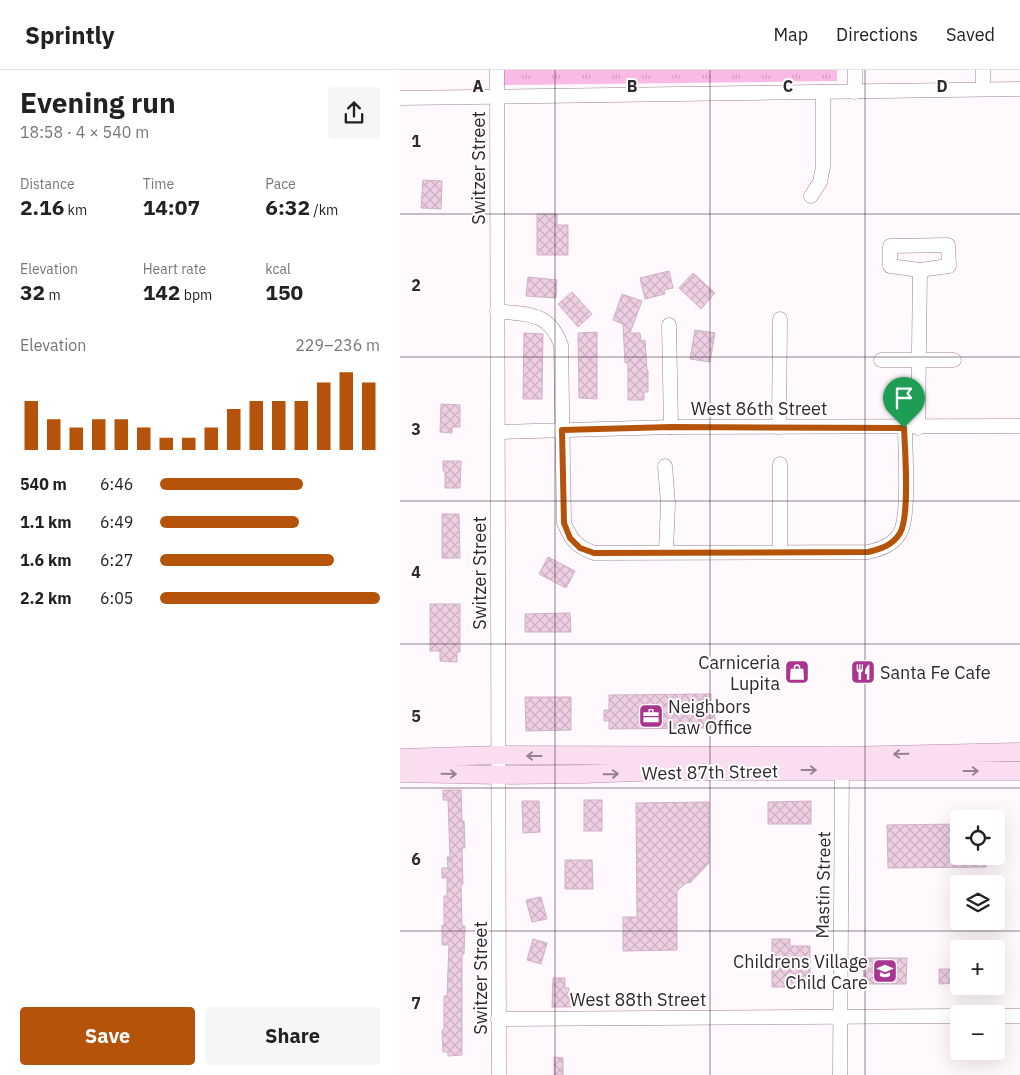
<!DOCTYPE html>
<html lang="en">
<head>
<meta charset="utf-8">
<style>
  body { margin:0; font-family:"IBM Plex Sans",sans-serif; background:#f6f6f6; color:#222; height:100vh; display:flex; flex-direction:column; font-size:19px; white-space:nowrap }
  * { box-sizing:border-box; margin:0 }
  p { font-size:16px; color:#767676 }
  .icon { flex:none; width:28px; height:28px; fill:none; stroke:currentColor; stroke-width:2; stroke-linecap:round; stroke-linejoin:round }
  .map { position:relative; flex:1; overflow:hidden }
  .side { display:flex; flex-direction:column; background:#fff; width:400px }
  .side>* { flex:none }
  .fabs { position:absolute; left:550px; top:740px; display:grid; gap:10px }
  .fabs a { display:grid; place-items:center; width:55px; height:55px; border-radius:5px; background:#fff; box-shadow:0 5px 20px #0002; font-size:25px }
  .pin { position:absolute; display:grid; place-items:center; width:42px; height:42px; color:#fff; margin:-51px -21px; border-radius:50% 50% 50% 0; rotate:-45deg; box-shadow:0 0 5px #0007 }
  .pin .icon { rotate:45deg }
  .round { display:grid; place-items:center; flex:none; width:52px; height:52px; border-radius:5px; background:#f6f6f6 }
  .head { display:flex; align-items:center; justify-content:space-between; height:85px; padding:0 20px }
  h1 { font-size:28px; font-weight:800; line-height:38px }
  .figures { display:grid; grid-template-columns:repeat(3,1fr); gap:8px; height:85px; padding:5px 20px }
  .figures div { display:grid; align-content:center }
  .figures b { font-size:21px; font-weight:800 }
  .figures small { font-size:14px; font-weight:400 }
  .figures p { font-size:14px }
  .chart { height:140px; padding:10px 20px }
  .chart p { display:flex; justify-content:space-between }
  .chart svg { width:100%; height:90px; margin-top:5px; stroke:#b45309; stroke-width:6 }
  .primary-button { display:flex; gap:10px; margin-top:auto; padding:10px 20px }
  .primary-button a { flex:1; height:58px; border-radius:5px; background:#b45309; color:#fff; font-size:20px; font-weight:800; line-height:58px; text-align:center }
  .primary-button a+a { background:#f6f6f6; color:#222 }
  ul { padding:0 20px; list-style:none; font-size:16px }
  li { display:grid; grid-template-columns:80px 60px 1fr; align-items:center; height:38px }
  li i { height:12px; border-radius:6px; background:#b45309 }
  header { display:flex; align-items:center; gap:30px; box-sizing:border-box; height:70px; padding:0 25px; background:#fff; border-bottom:1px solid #e0e0e0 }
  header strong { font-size:24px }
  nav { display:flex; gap:28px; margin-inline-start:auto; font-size:18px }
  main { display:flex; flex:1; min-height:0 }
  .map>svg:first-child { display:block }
</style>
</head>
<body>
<header>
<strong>Sprintly</strong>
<nav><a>Map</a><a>Directions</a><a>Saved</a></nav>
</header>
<main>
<section class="side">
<div class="head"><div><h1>Evening run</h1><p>18:58 · 4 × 540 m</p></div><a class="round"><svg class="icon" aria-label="share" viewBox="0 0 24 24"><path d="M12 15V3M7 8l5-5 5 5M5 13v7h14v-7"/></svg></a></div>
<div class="figures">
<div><p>Distance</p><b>2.16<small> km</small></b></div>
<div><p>Time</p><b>14:07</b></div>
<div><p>Pace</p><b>6:32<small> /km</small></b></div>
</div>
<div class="figures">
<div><p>Elevation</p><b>32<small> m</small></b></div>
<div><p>Heart rate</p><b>142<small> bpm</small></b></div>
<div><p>kcal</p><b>150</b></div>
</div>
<div class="chart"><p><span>Elevation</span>229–236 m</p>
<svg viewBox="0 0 160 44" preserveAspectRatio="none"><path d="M5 44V20M15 44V29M25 44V33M35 44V29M45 44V29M55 44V33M65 44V38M75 44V38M85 44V33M95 44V24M105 44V20M115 44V20M125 44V20M135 44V11M145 44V6M155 44V11"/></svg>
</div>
<ul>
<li><b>540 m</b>6:46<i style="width:65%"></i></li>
<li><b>1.1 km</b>6:49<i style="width:63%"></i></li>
<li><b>1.6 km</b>6:27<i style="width:79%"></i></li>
<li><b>2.2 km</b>6:05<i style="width:100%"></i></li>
</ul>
<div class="primary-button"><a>Save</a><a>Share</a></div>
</section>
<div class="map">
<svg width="620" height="1005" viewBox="0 0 620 1005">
  <defs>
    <pattern id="grass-tufts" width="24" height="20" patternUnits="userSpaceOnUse" patternTransform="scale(1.25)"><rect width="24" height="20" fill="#fabae6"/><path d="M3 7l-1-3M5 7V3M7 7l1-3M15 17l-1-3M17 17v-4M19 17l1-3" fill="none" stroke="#d7a0c6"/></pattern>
    <pattern id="building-cross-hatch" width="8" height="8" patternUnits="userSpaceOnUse" patternTransform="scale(1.25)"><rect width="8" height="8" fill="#edcee3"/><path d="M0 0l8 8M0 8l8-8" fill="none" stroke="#ccb1c3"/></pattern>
  </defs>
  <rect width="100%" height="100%" fill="#fff9fd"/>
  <polygon fill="url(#grass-tufts)" points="104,0 437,0 437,11 104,15"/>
  <g fill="url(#building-cross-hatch)" stroke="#cfb1c5">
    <polygon points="23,110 42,111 41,139 21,138"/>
    <polygon points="137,144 157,144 157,155 168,155 168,185 137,185"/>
    <polygon points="269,201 273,218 264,220 265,224 245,229 240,208"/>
    <polygon points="293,203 315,223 301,239 279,218"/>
    <polygon points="128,207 157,210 156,228 126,226"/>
    <polygon points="172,222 192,244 178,257 158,234"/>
    <polygon points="222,224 242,231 230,263 240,263 241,271 245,270 247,300 248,300 248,322 244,322 244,330 228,330 228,293 225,293 223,254 213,250"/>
    <polygon points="295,260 315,263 310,292 290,289"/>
    <polygon points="197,262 197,329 179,328 178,263"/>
    <polygon points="124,263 143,264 142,329 123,329"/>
    <polygon points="41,334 60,335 60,357 52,357 52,363 40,362"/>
    <polygon points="43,391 61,391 60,418 45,418 45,401 43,401"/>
    <polygon points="42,444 59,444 60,488 42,488"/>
    <polygon points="148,487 175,501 166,518 139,504"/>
    <polygon points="30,534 60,534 60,582 57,582 57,592 40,591 40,581 30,581"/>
    <polygon points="170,543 171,562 125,562 125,544"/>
    <polygon points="311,624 311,640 315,640 315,651 311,651 311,658 209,659 209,651 204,651 204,640 209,640 209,625"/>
    <polygon points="125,627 171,627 171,660 126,661"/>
    <polygon points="43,720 61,720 62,751 64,751 65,778 62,778 63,814 61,814 62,856 65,856 64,884 62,884 62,985 48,986 48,982 43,982 42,960 44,960 44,926 47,926 49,875 42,875 42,855 44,856 44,826 47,826 47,808 42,808 42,798 48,798 47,787 50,787 48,730 43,730"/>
    <rect x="184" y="730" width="18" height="31"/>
    <polygon points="122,731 139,731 140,762 123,763"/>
    <polygon points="411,731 411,754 368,754 368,732"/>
    <polygon points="309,732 309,793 290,813 286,813 277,821 277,880 223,881 223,847 237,847 236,733"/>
    <polygon points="559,754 559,786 585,786 586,797 488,798 487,755"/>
    <polygon points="165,790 192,790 193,819 165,819"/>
    <polygon points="141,827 147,849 132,852 126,830"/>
    <polygon points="133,869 147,873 141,894 127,890"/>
    <polygon points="372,869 390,869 390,876 410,876 410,917 372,917"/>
    <polygon points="464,888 507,888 506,914 463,914"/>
    <polygon points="539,899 559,899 559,913 539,914"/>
    <polygon points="153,908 165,908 165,918 169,918 169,924 175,924 175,937 152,937"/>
    <polygon points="154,987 163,988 163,1005 154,1005"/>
  </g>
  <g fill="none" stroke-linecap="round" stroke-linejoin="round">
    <defs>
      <g id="minor">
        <polyline points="97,0 99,1005"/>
        <polyline points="455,0 455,22"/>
        <polyline points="583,0 583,19"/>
        <polyline points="0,28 620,19"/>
        <polyline points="411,126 420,112 423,97 423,22"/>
        <polygon points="548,175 549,196 520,200 490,196 490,176"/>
        <path d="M 97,241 C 127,245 149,241 161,275 L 164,453 C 172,471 176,476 194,483 L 468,482 C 481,479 493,475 500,463 C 510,447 505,379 505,358"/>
        <polyline points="269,255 271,357"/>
        <polyline points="481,290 554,290"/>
        <polyline points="379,357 380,249"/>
        <polyline points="518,358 520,200"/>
        <polyline points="98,362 271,357 620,356"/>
        <polyline points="265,396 268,433 266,482"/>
        <polyline points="380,482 380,394"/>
        <polyline points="596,946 620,946"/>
        <polyline points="98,949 559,946"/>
        <polyline points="440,1005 442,692"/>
      </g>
      <g id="major">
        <polyline points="0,688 98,685 443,686 620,682"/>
        <polyline points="0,703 98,705 183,704 265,701 620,701"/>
      </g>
    </defs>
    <use href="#minor" stroke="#9c8093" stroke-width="15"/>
    <use href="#major" stroke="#b28ea7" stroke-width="19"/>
    <use href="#minor" stroke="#fff" stroke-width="14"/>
    <use href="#major" stroke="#faddf1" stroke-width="18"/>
  </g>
  <defs><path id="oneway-shaft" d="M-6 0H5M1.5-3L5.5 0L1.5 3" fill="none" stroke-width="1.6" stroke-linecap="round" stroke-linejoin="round" transform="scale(1.25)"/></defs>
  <g stroke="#968290">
    <use href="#oneway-shaft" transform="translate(501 684) rotate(179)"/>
    <use href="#oneway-shaft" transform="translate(134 686) rotate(-180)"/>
    <use href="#oneway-shaft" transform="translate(409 700)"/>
    <use href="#oneway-shaft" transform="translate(571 701)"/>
    <use href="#oneway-shaft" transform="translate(49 704) rotate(1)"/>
    <use href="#oneway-shaft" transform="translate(211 704) rotate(-1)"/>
  </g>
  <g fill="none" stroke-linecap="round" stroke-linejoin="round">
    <defs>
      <path id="route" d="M 271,357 L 504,358 C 505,379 510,447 500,463 C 493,475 481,479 468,482 L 194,483 L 180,478 L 170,468 L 164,453 L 162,360 Z"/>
    </defs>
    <use href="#route" stroke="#fff" stroke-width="10"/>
    <use href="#route" stroke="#b45309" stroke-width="6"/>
  </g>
  <path fill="none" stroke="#32272f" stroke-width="1" stroke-opacity="0.55" d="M 155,0 L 155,1005M 310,0 L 310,1005M 465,0 L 465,1005M 0,144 L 620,144M 0,287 L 620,287M 0,431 L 620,431M 0,574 L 620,574M 0,718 L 620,718M 0,861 L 620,861"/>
  <defs>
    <symbol id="shop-square" viewBox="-11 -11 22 22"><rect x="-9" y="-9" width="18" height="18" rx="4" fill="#a9358f" stroke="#fff"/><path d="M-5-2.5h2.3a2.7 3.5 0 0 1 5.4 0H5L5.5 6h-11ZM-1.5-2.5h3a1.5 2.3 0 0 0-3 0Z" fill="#fff"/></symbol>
    <symbol id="restaurant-square" viewBox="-11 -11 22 22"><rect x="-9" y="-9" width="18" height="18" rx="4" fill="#a9358f" stroke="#fff"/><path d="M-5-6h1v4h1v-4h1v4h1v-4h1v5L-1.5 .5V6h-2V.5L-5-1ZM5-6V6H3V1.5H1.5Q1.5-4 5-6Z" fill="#fff"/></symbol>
    <symbol id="office-square" viewBox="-11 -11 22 22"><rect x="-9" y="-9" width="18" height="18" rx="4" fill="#a9358f" stroke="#fff"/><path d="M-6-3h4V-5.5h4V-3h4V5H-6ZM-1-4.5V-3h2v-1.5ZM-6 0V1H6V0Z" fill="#fff"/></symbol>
    <symbol id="school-square" viewBox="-11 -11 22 22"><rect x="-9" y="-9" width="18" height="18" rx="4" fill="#a9358f" stroke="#fff"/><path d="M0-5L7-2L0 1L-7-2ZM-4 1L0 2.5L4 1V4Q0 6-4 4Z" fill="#fff"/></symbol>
  </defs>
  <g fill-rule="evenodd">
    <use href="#shop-square" x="383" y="588" width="28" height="28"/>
    <use href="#restaurant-square" x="449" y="588" width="28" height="28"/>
    <use href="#office-square" x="237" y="632" width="28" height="28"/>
    <use href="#school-square" x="471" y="887" width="28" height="28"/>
  </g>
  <g text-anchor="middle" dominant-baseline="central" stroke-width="4" stroke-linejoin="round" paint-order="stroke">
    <g font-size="18" fill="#32272f" stroke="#fff">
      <text transform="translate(78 98) rotate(-90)">Switzer Street</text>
      <text x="359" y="338">West 86th Street</text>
      <text transform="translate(79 503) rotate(-90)">Switzer Street</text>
      <text transform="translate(310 702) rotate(-1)">West 87th Street</text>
      <text transform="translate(423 815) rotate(-89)">Mastin Street</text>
      <text transform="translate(80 908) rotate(-90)">Switzer Street</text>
      <text x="238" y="929">West 88th Street</text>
    </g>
    <g font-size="18" fill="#32272f" stroke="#fff" text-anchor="end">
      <text x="380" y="592">Carniceria<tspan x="380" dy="21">Lupita</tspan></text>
      <text x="480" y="602" text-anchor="start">Santa Fe Cafe</text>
      <text x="268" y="636" text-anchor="start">Neighbors<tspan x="268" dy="21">Law Office</tspan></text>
      <text x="468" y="891">Childrens Village<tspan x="468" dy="21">Child Care</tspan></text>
    </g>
  </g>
  <g font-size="16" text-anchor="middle" font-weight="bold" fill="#32272f" stroke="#fff" stroke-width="4" stroke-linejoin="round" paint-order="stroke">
    <text x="78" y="22">A</text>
    <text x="232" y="22">B</text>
    <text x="388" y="22">C</text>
    <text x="542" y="22">D</text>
    <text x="16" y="77">1</text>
    <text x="16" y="221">2</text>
    <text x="16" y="365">3</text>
    <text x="16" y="508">4</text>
    <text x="16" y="652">5</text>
    <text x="16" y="795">6</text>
    <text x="16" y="939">7</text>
  </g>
</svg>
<div class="fabs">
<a><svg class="icon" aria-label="locate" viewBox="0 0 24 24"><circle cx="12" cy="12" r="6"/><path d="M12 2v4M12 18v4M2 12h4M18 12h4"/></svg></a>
<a><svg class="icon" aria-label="layers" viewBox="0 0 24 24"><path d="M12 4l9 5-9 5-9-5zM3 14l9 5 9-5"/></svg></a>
<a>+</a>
<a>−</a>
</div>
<div class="pin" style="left:504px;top:358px;background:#1e9e55"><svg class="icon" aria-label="arrive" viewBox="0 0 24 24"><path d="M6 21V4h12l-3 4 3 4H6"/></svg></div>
</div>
</main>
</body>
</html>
